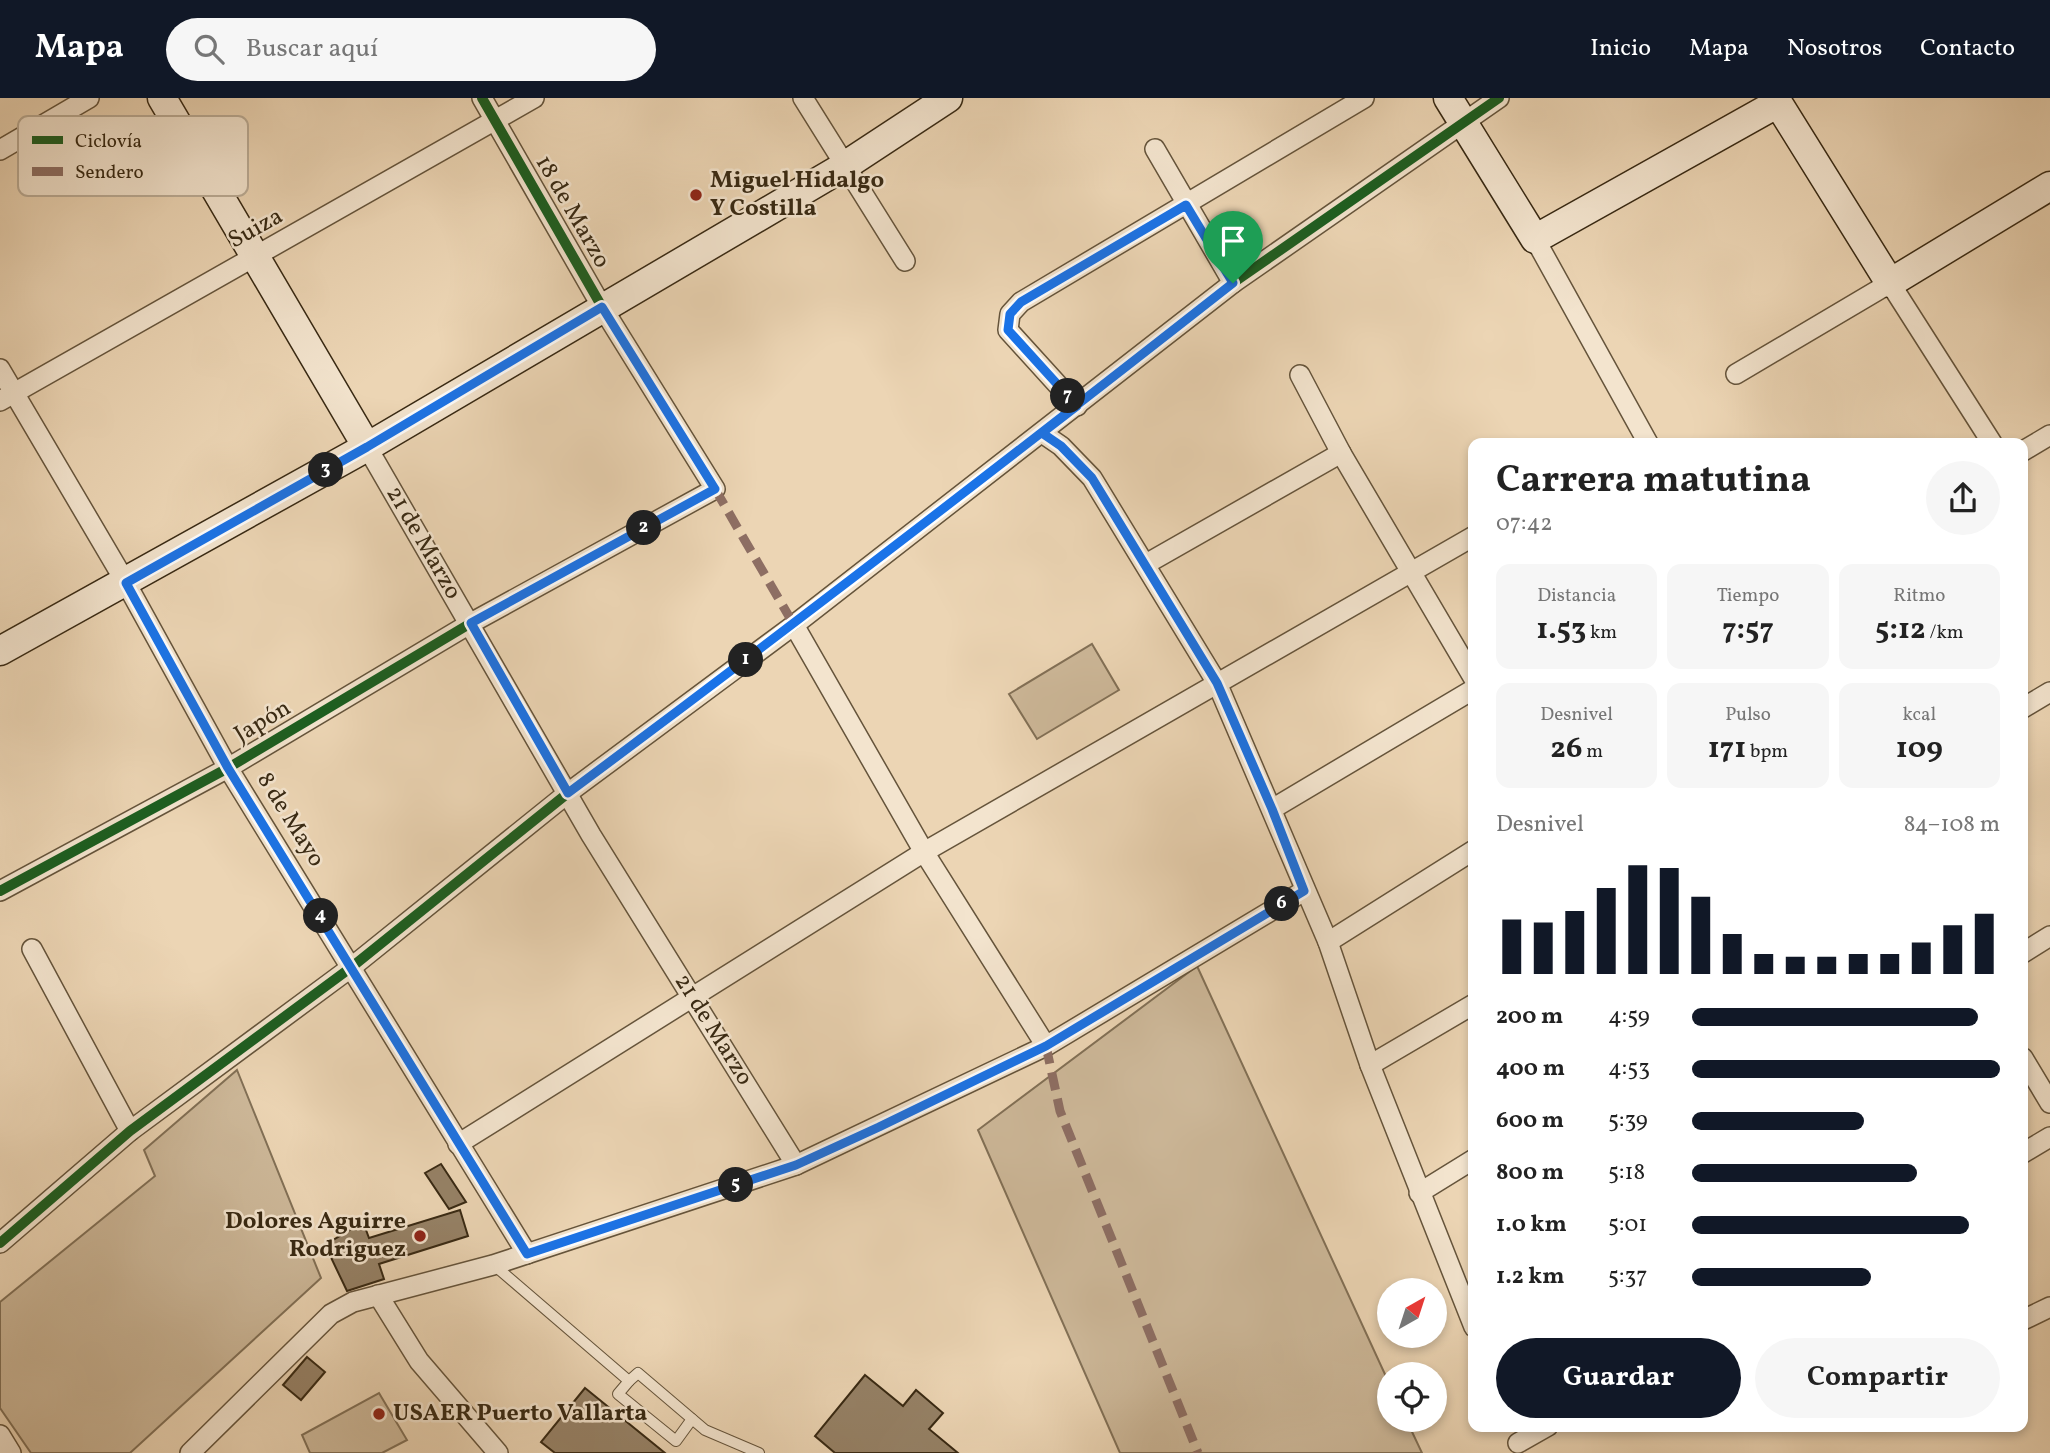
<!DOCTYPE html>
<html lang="es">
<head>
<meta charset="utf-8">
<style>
  body { margin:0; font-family:Vollkorn,serif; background:#f6f6f6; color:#222; height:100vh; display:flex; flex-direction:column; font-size:26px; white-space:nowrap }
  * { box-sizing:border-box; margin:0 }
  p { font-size:23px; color:#767676 }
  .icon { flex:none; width:38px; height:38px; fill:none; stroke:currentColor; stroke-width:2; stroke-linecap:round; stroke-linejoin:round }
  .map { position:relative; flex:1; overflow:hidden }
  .panel { position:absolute; left:1468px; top:340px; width:560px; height:994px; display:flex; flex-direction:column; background:#fff; border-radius:14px; box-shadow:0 4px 10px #0003 }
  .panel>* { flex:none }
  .needle { width:46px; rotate:39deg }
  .controls { position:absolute; left:1377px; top:1180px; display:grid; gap:14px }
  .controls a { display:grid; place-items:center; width:70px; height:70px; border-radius:50%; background:#fff; box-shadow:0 4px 10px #0003; font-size:35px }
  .pin { position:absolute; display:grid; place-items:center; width:60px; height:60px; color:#fff; margin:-72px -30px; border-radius:50% 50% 50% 0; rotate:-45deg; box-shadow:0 0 7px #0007 }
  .pin .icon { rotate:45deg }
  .km { position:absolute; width:35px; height:35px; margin:-18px; border-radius:50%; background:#222; color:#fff; font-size:19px; line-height:35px; text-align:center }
  .round { display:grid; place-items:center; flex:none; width:74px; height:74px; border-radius:37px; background:#f6f6f6 }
  .summary { display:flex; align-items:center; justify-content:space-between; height:119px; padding:0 28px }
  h1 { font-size:38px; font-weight:700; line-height:52px }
  .metrics { display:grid; grid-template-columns:repeat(3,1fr); gap:10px; height:119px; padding:7px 28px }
  .metrics div { display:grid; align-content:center; border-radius:14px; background:#f6f6f6; text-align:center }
  .metrics b { font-size:30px; font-weight:700 }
  .metrics small { font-size:19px; font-weight:400 }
  .metrics p { font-size:19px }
  .chart { height:196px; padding:14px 28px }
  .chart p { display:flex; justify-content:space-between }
  .chart svg { width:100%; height:126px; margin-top:7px; stroke:#111827; stroke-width:6 }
  .action { display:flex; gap:14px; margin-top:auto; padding:14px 28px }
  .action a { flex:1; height:80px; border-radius:42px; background:#111827; color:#fff; font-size:28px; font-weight:700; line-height:80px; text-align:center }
  .action a+a { background:#f6f6f6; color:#222 }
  ul { padding:0 28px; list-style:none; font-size:23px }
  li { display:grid; grid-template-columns:112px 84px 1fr; align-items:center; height:52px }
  li i { height:18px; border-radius:9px; background:#111827 }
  header { display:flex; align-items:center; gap:42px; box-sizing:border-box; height:98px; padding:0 35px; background:#111827; color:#fff }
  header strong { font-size:33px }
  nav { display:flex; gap:38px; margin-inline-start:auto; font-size:24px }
  .search { width:490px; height:63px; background:#f6f6f6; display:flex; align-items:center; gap:18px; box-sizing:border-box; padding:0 24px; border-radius:38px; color:#767676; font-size:26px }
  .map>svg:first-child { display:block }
</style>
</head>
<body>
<header>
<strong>Mapa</strong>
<div class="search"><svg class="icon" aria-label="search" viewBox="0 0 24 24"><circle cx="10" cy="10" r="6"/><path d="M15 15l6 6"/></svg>Buscar aquí</div>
<nav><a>Inicio</a><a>Mapa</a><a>Nosotros</a><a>Contacto</a></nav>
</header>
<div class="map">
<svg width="2050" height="1355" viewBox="0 0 2050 1355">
  <rect width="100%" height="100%" fill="#ecd5b4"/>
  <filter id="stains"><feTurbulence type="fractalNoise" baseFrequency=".00286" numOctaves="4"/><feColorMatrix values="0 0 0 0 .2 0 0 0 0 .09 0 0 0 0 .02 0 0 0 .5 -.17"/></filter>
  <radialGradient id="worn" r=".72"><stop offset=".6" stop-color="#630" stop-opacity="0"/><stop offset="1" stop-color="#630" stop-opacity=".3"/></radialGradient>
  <g fill="#cdb899" stroke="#827056" stroke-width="2">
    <polygon points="1092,546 1119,592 1037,641 1009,596"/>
    <polygon points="1197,868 1389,1285 1390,1321 1406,1321 1422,1355 1120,1355 978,1032"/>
    <polygon points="237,972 321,1180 130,1355 31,1355 0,1310 0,1204 155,1078 144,1052"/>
    <polygon points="379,1295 407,1342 382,1355 310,1355 302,1337"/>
  </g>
  <g fill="#968267" stroke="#382913" stroke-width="2">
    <polygon points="441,1066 466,1104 449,1111 425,1075"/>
    <polygon points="460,1112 468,1138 379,1166 384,1181 347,1193 325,1147 363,1124 369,1140"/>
    <polygon points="307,1259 325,1274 301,1302 283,1287"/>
    <polygon points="865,1277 903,1308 916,1292 943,1315 929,1331 958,1355 835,1355 815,1338"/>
    <polygon points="585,1290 665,1355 555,1355 541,1344"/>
  </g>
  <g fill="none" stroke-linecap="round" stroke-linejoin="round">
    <defs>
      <g id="lane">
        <polyline points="494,1167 629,1283 638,1275 705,1332 759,1355"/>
        <polyline points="629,1283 618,1296 676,1343 692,1321"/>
      </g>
      <g id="street">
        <polyline points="803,0 905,163"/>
        <polyline points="1155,51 1233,185"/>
        <polyline points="0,52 89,0"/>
        <polyline points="1535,141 1648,345"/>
        <polyline points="0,271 126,485 228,670 527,1156"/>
        <polyline points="1736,276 1890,185 1992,345"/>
        <polyline points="1300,277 1341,355 1474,581"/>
        <polyline points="0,303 534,0"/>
        <polyline points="1077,308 1008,232 1010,216 1021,204 1364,0"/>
        <polyline points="1042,335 1061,348 1092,380 1217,585 1328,844 1370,967 1474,1229"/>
        <polyline points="367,349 591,737 796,1067"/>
        <polyline points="2023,353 2050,337"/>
        <polyline points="1146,466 1341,355"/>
        <polyline points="794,527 924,754 1046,948"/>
        <polyline points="2023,610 2050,594"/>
        <polyline points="1272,711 1474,591"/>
        <polyline points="0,793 228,670 471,525 715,391 602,209 482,0"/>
        <polyline points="1328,844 1474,752"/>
        <polyline points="32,851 130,1033"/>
        <polyline points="2023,855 2050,838"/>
        <polyline points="2023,960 2050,1005"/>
        <polyline points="1370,967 1474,906"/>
        <polyline points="458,1046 924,754 1474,438"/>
        <polyline points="2023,1055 2050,1039"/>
        <polyline points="1419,1095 1474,1061"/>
        <polyline points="0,1145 130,1033 353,868 568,695 794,527 1233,185 1499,0"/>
        <polyline points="378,1197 419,1263 498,1355"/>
        <polyline points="2023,1222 2050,1209"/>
        <polyline points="0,1337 11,1355"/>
        <polyline points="1518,1345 1548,1328"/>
        <polyline points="190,1355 331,1216 353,1204 493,1167 796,1067 1046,948 1304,793"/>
      </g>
      <g id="secondary">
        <polyline points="162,0 367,349"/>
        <polyline points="1448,0 1535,141 1778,5 1890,185 2050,88"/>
        <polyline points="0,553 367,349 843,69 948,0"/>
      </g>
    </defs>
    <use href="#lane" stroke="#65543b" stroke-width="12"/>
    <use href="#street" stroke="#65543b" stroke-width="22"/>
    <use href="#secondary" stroke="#382913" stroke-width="31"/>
    <use href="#lane" stroke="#f3e4ce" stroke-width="10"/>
    <use href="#street" stroke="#f3e4ce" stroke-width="19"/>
    <use href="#secondary" stroke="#f3e4ce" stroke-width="28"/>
    <g stroke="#8d6e63" stroke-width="9" stroke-dasharray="18 9" stroke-linecap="butt">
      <polyline points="715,391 794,527"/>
      <polyline points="1046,948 1060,1013 1198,1355"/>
    </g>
    <defs>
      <g id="cycleway">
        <polyline points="0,793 228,670 471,525 715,391 602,209 482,0"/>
        <polyline points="0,1145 130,1033 353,868 568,695 794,527 1233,185 1499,0"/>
      </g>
    </defs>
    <use href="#cycleway" stroke="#f3e4ce" stroke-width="15"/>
    <use href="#cycleway" stroke="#1b5e20" stroke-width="10"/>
  </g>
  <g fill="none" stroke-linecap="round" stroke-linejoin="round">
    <defs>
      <path id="route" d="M 1233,185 C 1013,358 792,528 568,695 L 471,525 L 715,391 L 602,209 L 367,349 L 126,485 L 228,670 L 527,1156 L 796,1067 L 879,1029 L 1046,948 L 1304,793 L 1272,711 L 1217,585 L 1092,380 L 1061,348 L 1042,335 L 1077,308 L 1008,232 L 1010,216 L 1021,204 L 1186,107 L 1233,185"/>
    </defs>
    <use href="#route" stroke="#fff" stroke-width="14"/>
    <use href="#route" stroke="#1a73e8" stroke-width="9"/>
  </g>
  <g fill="#8f2418" stroke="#f3e4ce" stroke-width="2.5">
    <circle cx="696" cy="97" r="7"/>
    <circle cx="420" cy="1138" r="7"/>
    <circle cx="379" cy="1316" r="7"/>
  </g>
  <g text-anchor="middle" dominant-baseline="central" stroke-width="5" stroke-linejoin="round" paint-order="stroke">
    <g font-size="24" font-weight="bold" fill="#382913" stroke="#f3e4ce" text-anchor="start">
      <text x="710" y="83">Miguel Hidalgo<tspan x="710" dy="28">Y Costilla</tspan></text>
      <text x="406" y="1124" text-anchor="end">Dolores Aguirre<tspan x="406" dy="28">Rodriguez</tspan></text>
      <text x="393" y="1316">USAER Puerto Vallarta</text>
    </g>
    <g font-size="24" fill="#382913" stroke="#f3e4ce">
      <text transform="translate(572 114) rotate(60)">18 de Marzo</text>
      <text transform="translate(256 131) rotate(-29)">Suiza</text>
      <text transform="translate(423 445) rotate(60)">21 de Marzo</text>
      <text transform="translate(263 624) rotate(-31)">Japón</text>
      <text transform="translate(290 722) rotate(58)">8 de Mayo</text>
      <text transform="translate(713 932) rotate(58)">21 de Marzo</text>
    </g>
  </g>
  <rect x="18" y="18" width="230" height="80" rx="10" fill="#f3e4ce" stroke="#bbac96" stroke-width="2"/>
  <rect x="32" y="38" width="31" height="8" fill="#1b5e20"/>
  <rect x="32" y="69" width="31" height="9" fill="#8d6e63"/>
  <g font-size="19" fill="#382913">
    <text x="75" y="49">Ciclovía</text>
    <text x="75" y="80">Sendero</text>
  </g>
  <rect width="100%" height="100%" filter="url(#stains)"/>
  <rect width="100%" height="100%" fill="url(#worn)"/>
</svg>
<div class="controls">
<a><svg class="needle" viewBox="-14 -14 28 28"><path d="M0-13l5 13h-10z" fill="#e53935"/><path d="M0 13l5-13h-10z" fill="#767676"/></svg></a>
<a><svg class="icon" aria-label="locate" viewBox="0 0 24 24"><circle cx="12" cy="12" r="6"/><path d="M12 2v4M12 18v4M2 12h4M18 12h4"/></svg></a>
</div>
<div class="pin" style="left:1233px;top:185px;background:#1e9e55"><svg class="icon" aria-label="arrive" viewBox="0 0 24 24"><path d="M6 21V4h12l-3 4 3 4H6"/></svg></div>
<b class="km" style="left:746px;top:562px">1</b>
<b class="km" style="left:644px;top:430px">2</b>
<b class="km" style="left:326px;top:372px">3</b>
<b class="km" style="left:321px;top:818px">4</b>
<b class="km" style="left:736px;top:1087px">5</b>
<b class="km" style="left:1282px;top:806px">6</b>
<b class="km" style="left:1068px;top:298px">7</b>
<section class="panel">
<div class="summary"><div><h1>Carrera matutina</h1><p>07:42</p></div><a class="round"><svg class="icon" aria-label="share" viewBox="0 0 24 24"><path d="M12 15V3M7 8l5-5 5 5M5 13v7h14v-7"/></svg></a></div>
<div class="metrics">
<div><p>Distancia</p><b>1.53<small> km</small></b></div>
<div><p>Tiempo</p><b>7:57</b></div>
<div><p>Ritmo</p><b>5:12<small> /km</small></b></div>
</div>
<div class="metrics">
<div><p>Desnivel</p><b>26<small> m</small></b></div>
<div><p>Pulso</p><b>171<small> bpm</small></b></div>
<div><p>kcal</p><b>109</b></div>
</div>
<div class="chart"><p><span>Desnivel</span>84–108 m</p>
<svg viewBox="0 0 160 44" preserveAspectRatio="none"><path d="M5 44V25M15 44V26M25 44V22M35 44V14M45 44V6M55 44V7M65 44V17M75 44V30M85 44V37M95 44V38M105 44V38M115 44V37M125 44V37M135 44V33M145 44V27M155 44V23"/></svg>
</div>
<ul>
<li><b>200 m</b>4:59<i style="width:93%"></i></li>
<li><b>400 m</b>4:53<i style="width:100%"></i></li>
<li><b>600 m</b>5:39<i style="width:56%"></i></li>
<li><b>800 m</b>5:18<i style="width:73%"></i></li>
<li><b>1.0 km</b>5:01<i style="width:90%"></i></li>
<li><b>1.2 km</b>5:37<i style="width:58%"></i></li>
</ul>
<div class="action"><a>Guardar</a><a>Compartir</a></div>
</section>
</div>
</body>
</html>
